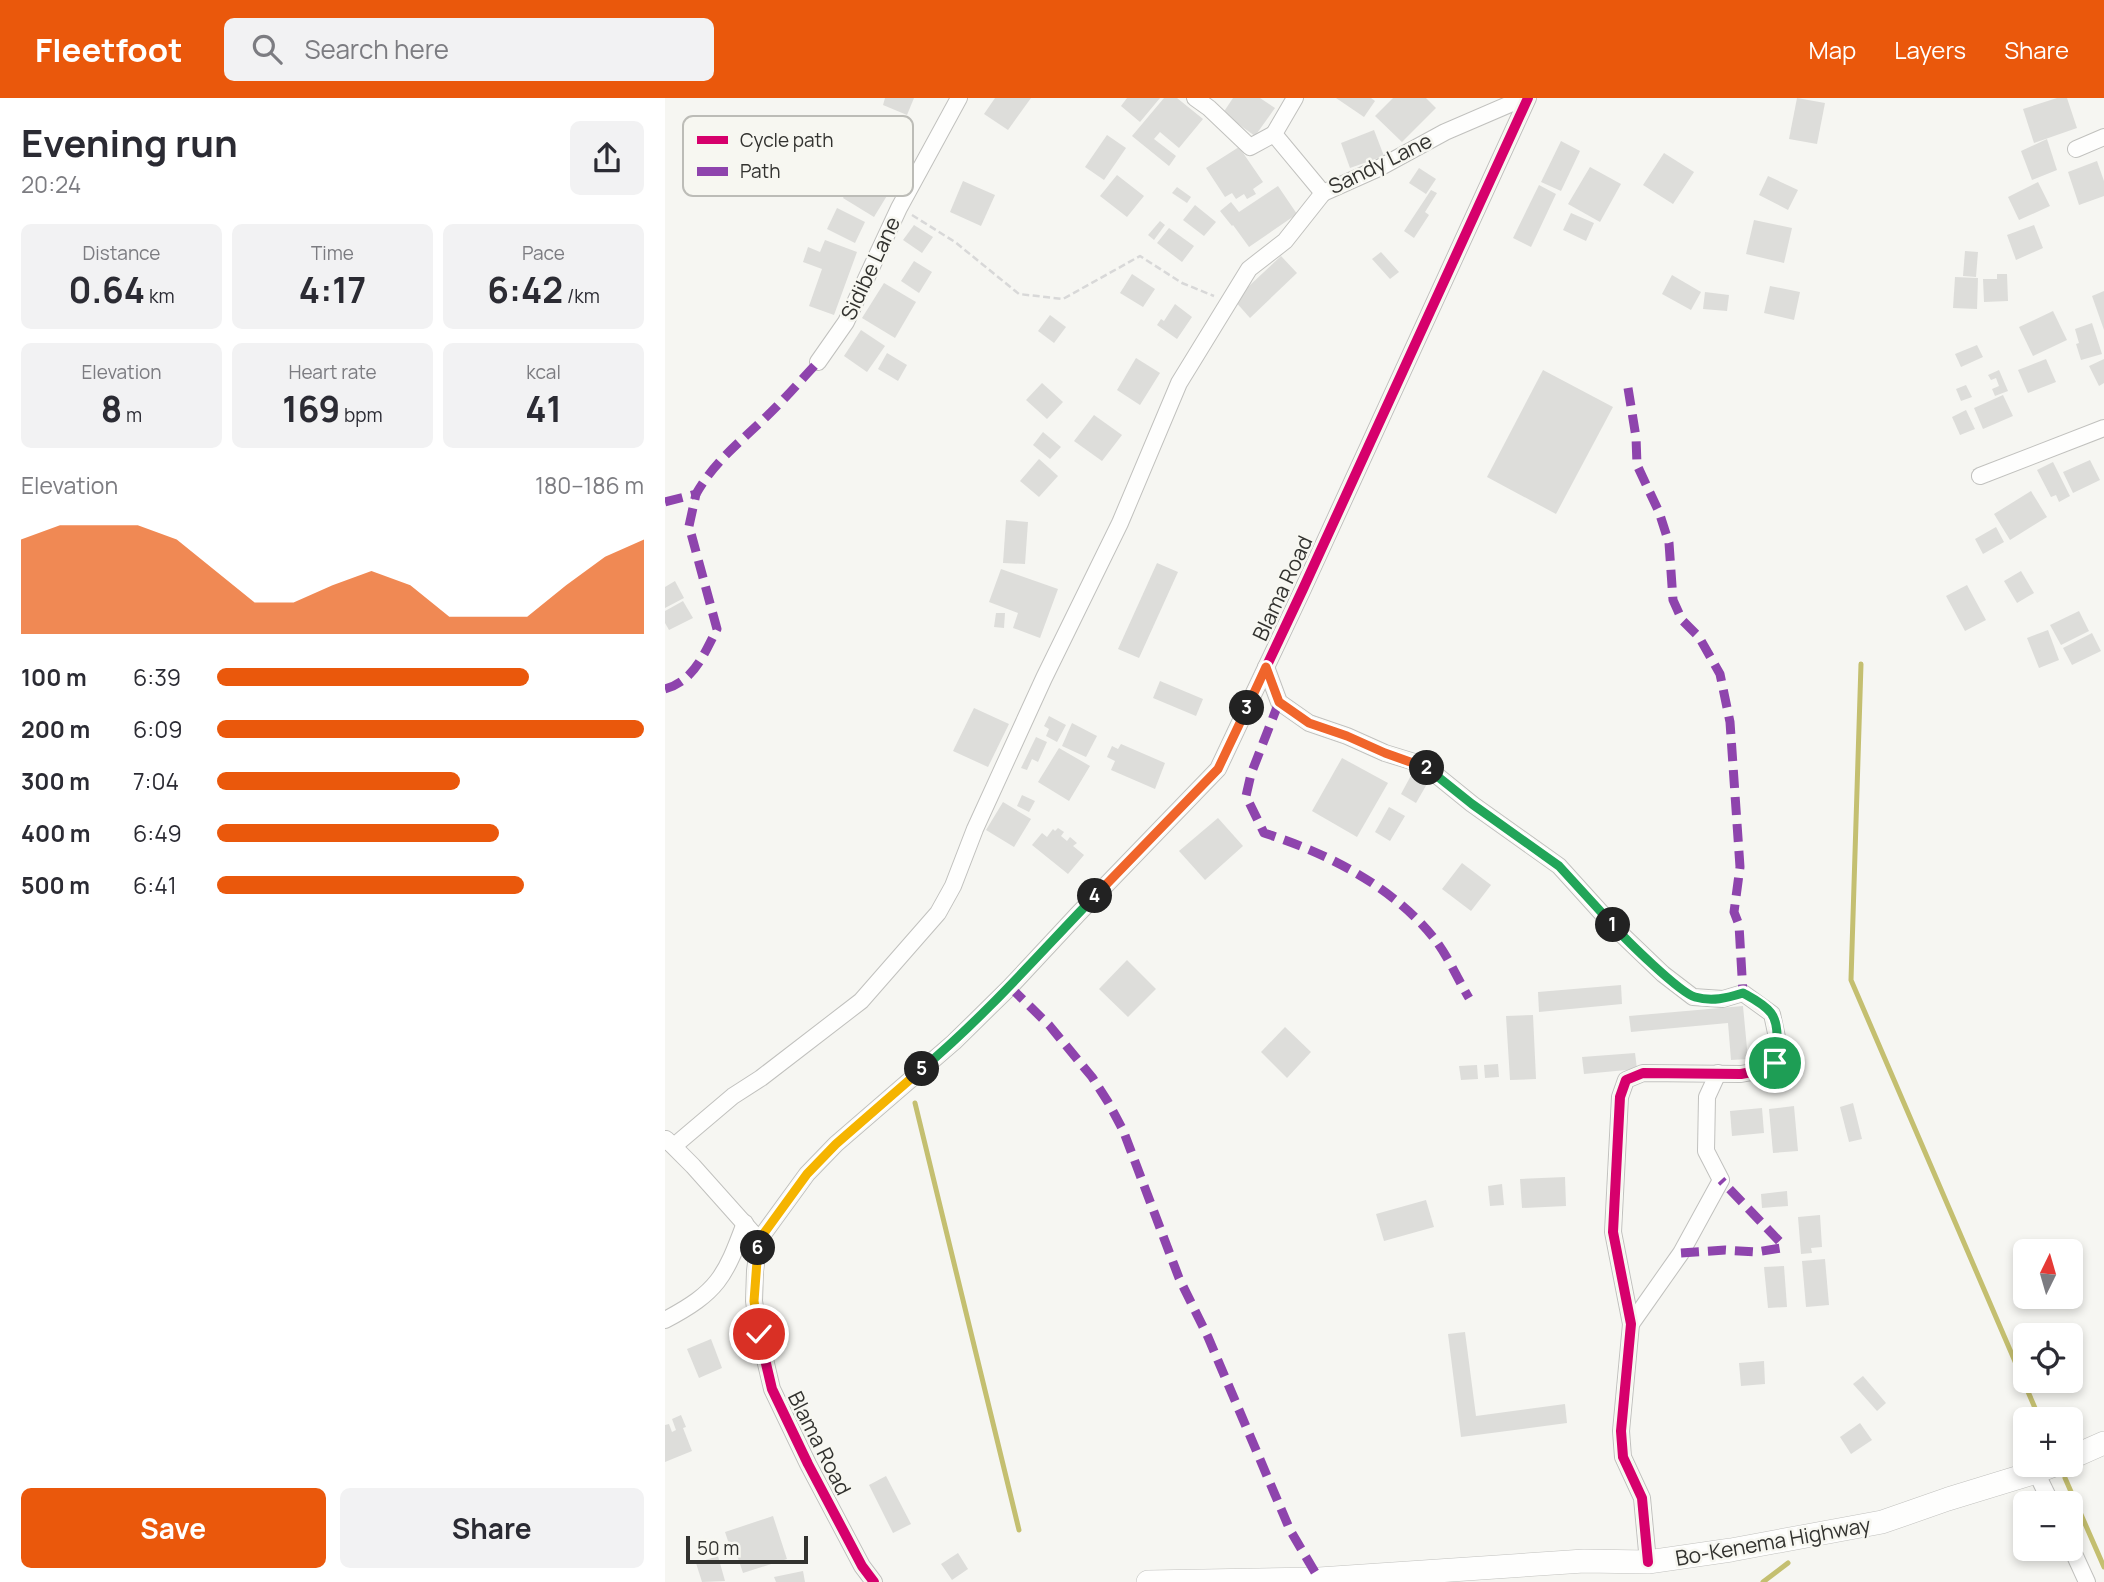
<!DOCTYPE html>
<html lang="en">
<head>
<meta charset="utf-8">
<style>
  body { margin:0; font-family:Manrope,sans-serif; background:#f2f2f3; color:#2b2b33; height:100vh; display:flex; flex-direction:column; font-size:26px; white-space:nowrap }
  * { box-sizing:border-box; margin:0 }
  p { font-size:23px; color:#7c7c81 }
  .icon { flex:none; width:38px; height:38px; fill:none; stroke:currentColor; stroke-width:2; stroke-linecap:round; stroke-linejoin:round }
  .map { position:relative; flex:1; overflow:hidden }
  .drawer { display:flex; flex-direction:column; background:#fff; width:665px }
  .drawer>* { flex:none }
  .needle { width:46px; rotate:5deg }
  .controls { position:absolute; left:1348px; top:1141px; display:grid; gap:14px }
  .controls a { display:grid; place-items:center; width:70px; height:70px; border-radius:10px; background:#fff; box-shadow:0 4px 10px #0003; font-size:35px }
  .scale { position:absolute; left:21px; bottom:18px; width:122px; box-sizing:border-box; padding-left:7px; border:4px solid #32322f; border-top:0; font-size:19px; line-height:24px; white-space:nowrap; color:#32322f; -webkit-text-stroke:5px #f7f7f1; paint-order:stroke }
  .pin { position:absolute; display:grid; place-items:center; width:60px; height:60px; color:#fff; margin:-30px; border:4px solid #fff; border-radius:50%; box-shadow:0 2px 7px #0007 }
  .km { position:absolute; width:35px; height:35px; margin:-18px; border-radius:50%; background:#222; color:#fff; font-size:19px; line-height:35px; text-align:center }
  .round { display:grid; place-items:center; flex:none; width:74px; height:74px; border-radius:10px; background:#f2f2f3 }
  .headline { display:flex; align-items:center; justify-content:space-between; height:119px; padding:0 21px }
  h1 { font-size:38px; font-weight:700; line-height:52px }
  .metrics { display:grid; grid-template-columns:repeat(3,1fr); gap:10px; height:119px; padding:7px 21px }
  .metrics div { display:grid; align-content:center; border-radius:10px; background:#f2f2f3; text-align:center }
  .metrics b { font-size:35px; font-weight:700 }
  .metrics small { font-size:19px; font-weight:400 }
  .metrics p { font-size:19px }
  .chart { height:196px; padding:14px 21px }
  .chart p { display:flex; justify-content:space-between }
  .chart svg { width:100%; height:126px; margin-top:7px; fill:#ea580c; opacity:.7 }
  .button { display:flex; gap:14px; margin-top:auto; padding:14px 21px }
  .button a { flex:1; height:80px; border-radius:10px; background:#ea580c; color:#fff; font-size:28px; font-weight:700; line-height:80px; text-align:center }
  .button a+a { background:#f2f2f3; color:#2b2b33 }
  ul { padding:0 21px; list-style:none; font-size:23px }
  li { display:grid; grid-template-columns:112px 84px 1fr; align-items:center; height:52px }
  li i { height:18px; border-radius:9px; background:#ea580c }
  header { display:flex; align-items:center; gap:42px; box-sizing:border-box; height:98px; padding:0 35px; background:#ea580c; color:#fff }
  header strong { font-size:33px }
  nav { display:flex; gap:38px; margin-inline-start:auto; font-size:24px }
  .search { width:490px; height:63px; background:#f2f2f3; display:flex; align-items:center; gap:18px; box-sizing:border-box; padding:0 24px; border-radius:10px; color:#7c7c81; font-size:26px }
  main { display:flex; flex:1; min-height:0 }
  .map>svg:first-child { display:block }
</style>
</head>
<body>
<header>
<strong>Fleetfoot</strong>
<div class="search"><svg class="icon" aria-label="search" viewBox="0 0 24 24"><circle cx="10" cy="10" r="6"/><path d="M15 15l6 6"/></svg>Search here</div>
<nav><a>Map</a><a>Layers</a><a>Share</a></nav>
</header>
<main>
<section class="drawer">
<div class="headline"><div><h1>Evening run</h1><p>20:24</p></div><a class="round"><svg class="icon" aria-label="share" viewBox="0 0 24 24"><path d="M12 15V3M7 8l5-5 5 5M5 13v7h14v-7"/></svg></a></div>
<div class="metrics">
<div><p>Distance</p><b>0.64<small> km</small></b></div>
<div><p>Time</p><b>4:17</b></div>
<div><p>Pace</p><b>6:42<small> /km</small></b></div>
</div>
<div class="metrics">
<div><p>Elevation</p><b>8<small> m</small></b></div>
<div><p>Heart rate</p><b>169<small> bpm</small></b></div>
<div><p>kcal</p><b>41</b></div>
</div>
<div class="chart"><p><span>Elevation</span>180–186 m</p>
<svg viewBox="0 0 160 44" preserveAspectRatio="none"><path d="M0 44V11L10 6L20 6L30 6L40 11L50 22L60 33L70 33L80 27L90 22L100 27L110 38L120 38L130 38L140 27L150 17L160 11V44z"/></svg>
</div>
<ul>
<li><b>100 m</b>6:39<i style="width:73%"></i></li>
<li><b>200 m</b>6:09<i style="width:100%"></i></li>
<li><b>300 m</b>7:04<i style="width:57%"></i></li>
<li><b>400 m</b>6:49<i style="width:66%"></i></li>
<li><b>500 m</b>6:41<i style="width:72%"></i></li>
</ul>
<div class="button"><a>Save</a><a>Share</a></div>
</section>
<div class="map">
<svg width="1439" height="1484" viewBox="0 0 1439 1484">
  <rect width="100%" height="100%" fill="#f6f6f2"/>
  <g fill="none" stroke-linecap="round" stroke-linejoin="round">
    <g stroke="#c4bf70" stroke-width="5">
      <polyline points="1196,566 1186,882 1373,1317"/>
      <polyline points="250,1005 354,1432"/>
      <polyline points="1400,1380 1439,1469"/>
      <polyline points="1098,1484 1123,1465"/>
    </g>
  </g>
  <g fill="#ddddda">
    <polygon points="220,0 249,0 242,17 218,7"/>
    <polygon points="330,0 366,0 343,32 319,16"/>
    <polygon points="462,0 495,0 475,24 456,8"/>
    <polygon points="499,0 512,0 538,21 514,50 495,34 489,41 511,58 504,68 467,38"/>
    <polygon points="568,0 595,0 610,10 590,38 558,15"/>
    <polygon points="671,0 706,0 710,3 699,19"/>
    <polygon points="728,0 761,0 771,10 737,44 710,18"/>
    <polygon points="1132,0 1160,5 1152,46 1124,41"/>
    <polygon points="1392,0 1402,0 1412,30 1369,45 1358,11"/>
    <polygon points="709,32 719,58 685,70 676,45"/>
    <polygon points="442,37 461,50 439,82 420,69"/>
    <polygon points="1382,41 1392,72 1367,82 1356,53"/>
    <polygon points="896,43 915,53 896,93 876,84"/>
    <polygon points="574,49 598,84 588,91 591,96 582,101 579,96 571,101 567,95 560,99 541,70"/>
    <polygon points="999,55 1029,74 1008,106 978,87"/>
    <polygon points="1432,63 1439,83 1439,98 1414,107 1403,74"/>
    <polygon points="925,69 956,86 935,124 903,106"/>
    <polygon points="754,70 771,81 761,96 744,85"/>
    <polygon points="192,77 223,96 209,119 178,100"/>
    <polygon points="452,77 479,98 462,119 435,98"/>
    <polygon points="1103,78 1133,92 1123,112 1094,97"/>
    <polygon points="298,83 330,97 316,128 285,114"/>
    <polygon points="1373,84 1385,108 1354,122 1343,99"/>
    <polygon points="874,87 891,96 866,149 848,140"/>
    <polygon points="613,88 632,116 584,149 568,127 567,128 555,113 566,104 574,114"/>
    <polygon points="512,89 526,99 522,105 507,95"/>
    <polygon points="766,92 772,95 760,114 764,117 749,140 739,133"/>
    <polygon points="530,107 551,124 539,138 518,122"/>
    <polygon points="172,110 200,124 190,145 162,131"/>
    <polygon points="906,115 929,125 921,143 898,132"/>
    <polygon points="1089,122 1127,130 1119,165 1081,156"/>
    <polygon points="495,123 500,127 489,142 483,137"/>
    <polygon points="249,127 268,139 257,155 238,142"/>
    <polygon points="1369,127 1378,150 1351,162 1342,137"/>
    <polygon points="504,130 529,148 517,164 492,145"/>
    <polygon points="160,142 192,154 169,217 144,208 157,171 138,164 143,149 155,154"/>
    <polygon points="1300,153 1313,154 1311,179 1298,178"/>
    <polygon points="716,154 734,174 725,181 707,161"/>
    <polygon points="616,158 632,175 585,220 569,202"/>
    <polygon points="249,163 267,174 254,195 236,183"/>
    <polygon points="467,176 490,191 478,209 455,195"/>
    <polygon points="1332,176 1342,176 1343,203 1319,204 1318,181 1332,181"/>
    <polygon points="1007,177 1036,194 1026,212 997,196"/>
    <polygon points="1290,179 1313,180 1312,211 1288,210"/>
    <polygon points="219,185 251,204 230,240 197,220"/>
    <polygon points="1105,188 1135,194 1129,222 1099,215"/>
    <polygon points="1439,193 1439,232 1427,198"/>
    <polygon points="1040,194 1064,197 1062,213 1038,211"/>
    <polygon points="510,206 527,219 512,241 492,227 496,221 499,223"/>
    <polygon points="1388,213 1402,242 1368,258 1354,229"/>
    <polygon points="385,217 401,229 389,245 373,233"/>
    <polygon points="1427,225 1437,256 1416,262 1411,246 1414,245 1410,231"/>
    <polygon points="196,232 220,248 202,274 179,258"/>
    <polygon points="1312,247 1318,259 1296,269 1290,256"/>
    <polygon points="222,255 242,267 233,283 213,271"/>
    <polygon points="471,260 495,275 475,307 452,292"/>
    <polygon points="1381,261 1391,284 1363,295 1353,272"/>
    <polygon points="1439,261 1439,285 1434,288 1424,268"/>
    <polygon points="878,272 948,309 891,416 822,379"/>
    <polygon points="1334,272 1343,293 1330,298 1327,291 1334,288 1331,280 1326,282 1323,277"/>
    <polygon points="377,285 398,304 382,321 361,302"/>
    <polygon points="1301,287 1307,299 1296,303 1291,291"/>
    <polygon points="1338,297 1348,318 1318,331 1309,310"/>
    <polygon points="1301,312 1310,331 1295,337 1287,319"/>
    <polygon points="429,317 457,337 437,363 409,343"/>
    <polygon points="378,334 396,349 385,361 368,347"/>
    <polygon points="374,361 393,378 374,399 355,383"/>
    <polygon points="1425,362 1435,382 1408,395 1398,374"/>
    <polygon points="1388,364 1405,398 1394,404 1391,397 1386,399 1372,372"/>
    <polygon points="1366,393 1382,419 1345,442 1329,416"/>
    <polygon points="341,422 363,424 360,466 338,465"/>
    <polygon points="1331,429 1339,444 1318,456 1310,441"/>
    <polygon points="492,465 513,474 474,560 453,551"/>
    <polygon points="336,471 393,491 375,540 348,530 353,515 324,504"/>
    <polygon points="1356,473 1369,495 1352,505 1339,483"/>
    <polygon points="10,483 19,500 0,510 0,489"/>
    <polygon points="1302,487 1321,522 1300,533 1281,498"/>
    <polygon points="18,503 28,520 4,532 0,525 0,513"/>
    <polygon points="1414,513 1424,533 1396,547 1385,527"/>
    <polygon points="331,515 340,515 339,530 329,529"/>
    <polygon points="1383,532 1394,562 1374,570 1362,540"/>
    <polygon points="1427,535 1436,553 1407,567 1398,550"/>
    <polygon points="495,583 538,601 531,618 488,600"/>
    <polygon points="309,610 344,626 323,669 288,653"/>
    <polygon points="384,618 401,627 392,644 381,638 384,631 379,628"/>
    <polygon points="407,625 432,638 421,659 397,648"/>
    <polygon points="371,639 382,644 373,664 367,661 362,672 356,670"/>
    <polygon points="456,646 500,665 490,691 446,672 450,663 442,659 447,648 453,651"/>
    <polygon points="394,650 425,668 404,703 373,684"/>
    <polygon points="677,660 723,685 692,739 647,713"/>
    <polygon points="750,670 766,679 751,705 736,696"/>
    <polygon points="357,697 370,703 364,714 352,708"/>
    <polygon points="338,704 366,721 349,749 321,732"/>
    <polygon points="724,709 740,718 725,743 710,734"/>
    <polygon points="553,720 578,748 540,782 514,753"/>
    <polygon points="393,730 399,734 396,738 402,743 405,739 412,745 408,748 419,757 403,776 367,747 377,735 382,739 388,731 390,733"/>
    <polygon points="797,765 826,787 806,813 777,791"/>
    <polygon points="462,862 491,891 463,919 434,891"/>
    <polygon points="956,887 957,906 874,914 873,894"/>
    <polygon points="1078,908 1083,961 1066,962 1063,925 966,934 964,918"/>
    <polygon points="868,917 871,981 845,982 841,918"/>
    <polygon points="620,929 646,954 622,980 596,954"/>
    <polygon points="970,955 972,971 919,976 917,959"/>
    <polygon points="833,966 834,979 820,980 819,967"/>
    <polygon points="812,967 813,981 796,982 794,968"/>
    <polygon points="1188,1005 1197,1041 1184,1044 1175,1009"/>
    <polygon points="1129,1008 1133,1053 1108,1055 1104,1011"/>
    <polygon points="1097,1010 1099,1035 1067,1038 1065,1013"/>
    <polygon points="900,1079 901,1108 857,1110 855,1081"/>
    <polygon points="837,1086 839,1107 825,1108 823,1088"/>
    <polygon points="1122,1093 1123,1108 1097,1110 1096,1096"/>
    <polygon points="761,1102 769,1129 719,1143 711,1116"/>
    <polygon points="1155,1117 1157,1149 1146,1150 1147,1155 1136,1156 1133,1119"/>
    <polygon points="1160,1161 1164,1207 1141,1209 1137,1163"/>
    <polygon points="1119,1168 1122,1209 1103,1210 1099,1169"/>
    <polygon points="800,1234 811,1318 900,1306 902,1325 796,1339 783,1236"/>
    <polygon points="46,1241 57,1270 34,1280 22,1251"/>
    <polygon points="1099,1263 1100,1286 1076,1288 1074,1265"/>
    <polygon points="1198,1278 1221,1305 1212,1313 1188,1286"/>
    <polygon points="16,1317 21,1329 18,1330 27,1353 0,1364 0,1327 4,1326 7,1334 11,1332 7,1321"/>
    <polygon points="1195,1325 1207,1342 1186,1356 1175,1339"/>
    <polygon points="221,1378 246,1426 228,1435 204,1387"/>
    <polygon points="108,1418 122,1461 78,1475 68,1445 64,1446 60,1434"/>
    <polygon points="293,1455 303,1471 287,1482 276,1466"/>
    <polygon points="53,1458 60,1483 37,1484 31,1465"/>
    <polygon points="138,1473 140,1484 111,1484 109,1479"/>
  </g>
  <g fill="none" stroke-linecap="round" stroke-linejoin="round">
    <defs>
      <g id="minor">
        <polyline points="530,0 544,10 585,49 609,36 658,95 714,70 780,34 859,0"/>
        <polyline points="609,36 630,0"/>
        <polyline points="1411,51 1439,39"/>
        <polyline points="153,264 181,224 234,110 294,0"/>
        <polyline points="1315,378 1439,330"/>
        <polyline points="601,569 614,604 644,625 682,638 720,655 759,667 807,706 894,768 951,831 998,876 1028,899 1058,901 1078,895 1107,916 1113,944 1110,965 1097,972 1076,976 978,975 961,982 955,999 948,1134 966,1226 956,1333 958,1359 977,1400 983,1464"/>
        <polyline points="0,1041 9,1048 68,998 96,980 196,903 273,815 288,788 310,731 379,580 455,425 514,285 584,171 620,143 658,95"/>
        <polyline points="1,1041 28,1068 94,1142"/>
        <path d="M 0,1222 C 53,1194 60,1179 80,1125"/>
        <polyline points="966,1226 1016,1155 1056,1082 1041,1053 1042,999 1053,975"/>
        <polyline points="1371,1374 1386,1405"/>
        <polyline points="1405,1447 1422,1484"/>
        <polyline points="209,1484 197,1468 143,1366 107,1291 94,1236 89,1203 90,1173 94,1142 142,1076 171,1046 289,944 345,889 413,816 553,671 638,491 863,0"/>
      </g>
      <g id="highway">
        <polyline points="1405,1360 1439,1345"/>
        <polyline points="483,1484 654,1481 919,1463 983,1464 1066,1452 1217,1424 1283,1401 1371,1374 1389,1367"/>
      </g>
    </defs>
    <use href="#minor" stroke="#c1c1be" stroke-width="18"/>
    <use href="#highway" stroke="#c1c1be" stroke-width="24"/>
    <polyline stroke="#d8d8d8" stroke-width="2.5" stroke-dasharray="7 3.5" stroke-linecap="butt" points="247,117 290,144 354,196 398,201 475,158 517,185 549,198"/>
    <use href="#minor" stroke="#fefefd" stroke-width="16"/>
    <use href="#highway" stroke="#fefefd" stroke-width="23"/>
    <g stroke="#8e44ad" stroke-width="9" stroke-dasharray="18 9" stroke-linecap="butt">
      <polyline points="963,290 971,339 972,367 994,414 1004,445 1008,502 1017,522 1034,539 1055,576 1065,624 1075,769 1069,814 1074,827 1078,895"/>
      <path d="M 0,404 L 31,396 C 49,364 75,344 101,319 C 119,302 136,282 153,264"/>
      <path d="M 0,591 C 29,583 39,556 52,531 L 24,428 L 31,396"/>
      <path d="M 614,604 L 586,676 L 581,698 L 599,735 C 660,754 727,788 768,839 C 782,856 792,880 804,900"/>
      <polyline points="345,889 384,927 427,979 443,1004 458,1032 514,1180 543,1239 625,1432 654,1481"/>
      <polyline points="1016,1155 1060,1152 1091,1154 1116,1150 1116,1145 1056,1082"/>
    </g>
    <defs>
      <g id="cycleway">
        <polyline points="601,569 614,604 644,625 682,638 720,655 759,667 807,706 894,768 951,831 998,876 1028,899 1058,901 1078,895 1107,916 1113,944 1110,965 1097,972 1076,976 978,975 961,982 955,999 948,1134 966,1226 956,1333 958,1359 977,1400 983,1464"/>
        <polyline points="209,1484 197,1468 143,1366 107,1291 94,1236 89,1203 90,1173 94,1142 142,1076 171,1046 289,944 345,889 413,816 553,671 638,491 863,0"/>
      </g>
    </defs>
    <use href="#cycleway" stroke="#f7f7f1" stroke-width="15"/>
    <use href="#cycleway" stroke="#d6006c" stroke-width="10"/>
  </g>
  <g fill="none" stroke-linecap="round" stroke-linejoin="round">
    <defs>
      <path id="split-1" d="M 948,827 C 960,841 1015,895 1030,899 C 1047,904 1062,900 1078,895 C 1087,900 1099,906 1106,915 C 1115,927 1112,950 1110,965"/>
      <polyline id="split-2" points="762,670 807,706 894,768 948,827"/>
      <polyline id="split-3" points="582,610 601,569 614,604 644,625 682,638 720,655 762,670"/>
      <polyline id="split-4" points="430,798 553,671 582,610"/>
      <path id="split-5" d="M 257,971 C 320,918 373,857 430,798"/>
      <polyline id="split-6" points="93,1150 94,1142 142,1076 171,1046 257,971"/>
      <polyline id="split-7" points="93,1150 89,1203 94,1236"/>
    </defs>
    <use href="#split-1" stroke="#fff" stroke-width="14"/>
    <use href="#split-2" stroke="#fff" stroke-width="14"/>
    <use href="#split-3" stroke="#fff" stroke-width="14"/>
    <use href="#split-4" stroke="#fff" stroke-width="14"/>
    <use href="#split-5" stroke="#fff" stroke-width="14"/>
    <use href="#split-6" stroke="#fff" stroke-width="14"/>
    <use href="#split-7" stroke="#fff" stroke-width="14"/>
    <use href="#split-1" stroke="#22a559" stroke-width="9"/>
    <use href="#split-2" stroke="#22a559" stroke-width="9"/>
    <use href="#split-3" stroke="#f0652b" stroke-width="9"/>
    <use href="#split-4" stroke="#f0652b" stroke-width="9"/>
    <use href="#split-5" stroke="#22a559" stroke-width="9"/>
    <use href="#split-6" stroke="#f5b400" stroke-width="9"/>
    <use href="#split-7" stroke="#f5b400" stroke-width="9"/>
  </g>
  <g text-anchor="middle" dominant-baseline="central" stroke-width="5" stroke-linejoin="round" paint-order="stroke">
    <g font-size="21" fill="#32322f" stroke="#f7f7f1">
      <text transform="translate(715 65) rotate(-26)">Sandy Lane</text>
      <text transform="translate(205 170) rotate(-65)">Sidibe Lane</text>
      <text transform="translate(617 490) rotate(-65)">Blama Road</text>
      <text transform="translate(155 1345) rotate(63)">Blama Road</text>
      <text transform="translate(1108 1443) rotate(-10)">Bo-Kenema Highway</text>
    </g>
  </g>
  <rect x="18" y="18" width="230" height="80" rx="10" fill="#f7f7f1" stroke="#bcbcb7" stroke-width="2"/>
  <rect x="32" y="38" width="31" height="8" fill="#d6006c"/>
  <rect x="32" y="69" width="31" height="9" fill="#8e44ad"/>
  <g font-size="19" fill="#32322f">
    <text x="75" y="49">Cycle path</text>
    <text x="75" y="80">Path</text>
  </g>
</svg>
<div class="controls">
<a><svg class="needle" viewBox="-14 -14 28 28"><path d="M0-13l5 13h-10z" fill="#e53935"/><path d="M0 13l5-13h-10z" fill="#7c7c81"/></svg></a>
<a><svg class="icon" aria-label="locate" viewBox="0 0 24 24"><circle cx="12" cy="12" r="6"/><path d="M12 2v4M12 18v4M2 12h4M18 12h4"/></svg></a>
<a>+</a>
<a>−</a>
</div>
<div class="scale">50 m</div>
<div class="pin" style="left:1110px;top:965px;background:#1e9e55"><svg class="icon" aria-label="arrive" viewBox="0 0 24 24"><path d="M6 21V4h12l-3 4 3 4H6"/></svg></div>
<div class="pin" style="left:94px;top:1236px;background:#d93025"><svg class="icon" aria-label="check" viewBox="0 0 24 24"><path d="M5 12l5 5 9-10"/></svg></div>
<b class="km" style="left:948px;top:827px">1</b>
<b class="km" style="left:762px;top:670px">2</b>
<b class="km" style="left:582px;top:610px">3</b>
<b class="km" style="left:430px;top:798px">4</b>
<b class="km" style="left:257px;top:971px">5</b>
<b class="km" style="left:93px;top:1150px">6</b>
</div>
</main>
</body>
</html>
